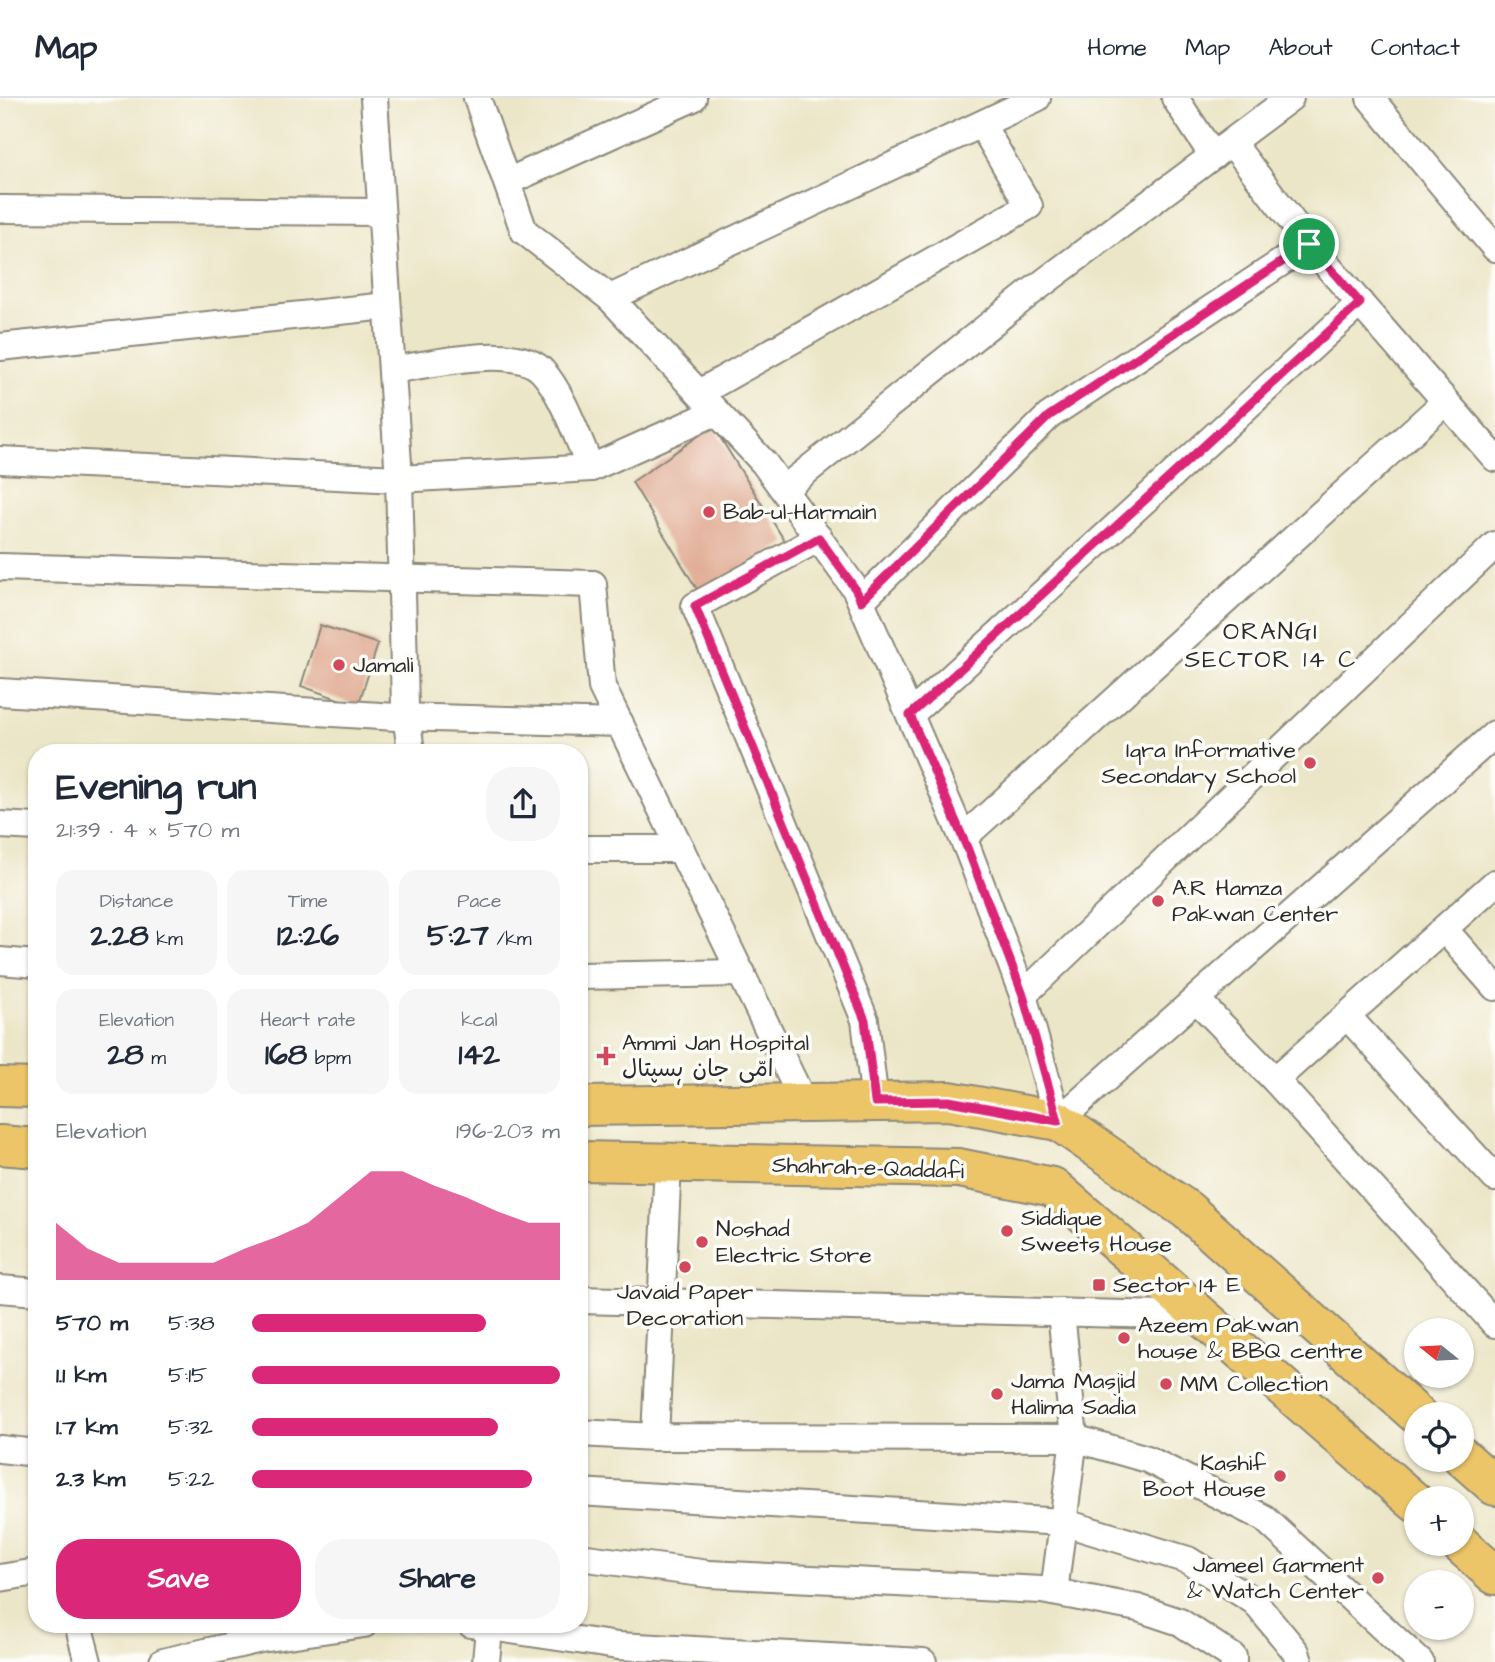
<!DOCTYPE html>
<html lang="en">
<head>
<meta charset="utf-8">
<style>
  body { margin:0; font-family:"Architects Daughter","Playpen Sans Arabic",sans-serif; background:#f6f6f7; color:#1f2937; height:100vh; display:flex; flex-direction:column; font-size:26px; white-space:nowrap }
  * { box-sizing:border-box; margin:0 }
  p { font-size:23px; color:#747a83 }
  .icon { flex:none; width:38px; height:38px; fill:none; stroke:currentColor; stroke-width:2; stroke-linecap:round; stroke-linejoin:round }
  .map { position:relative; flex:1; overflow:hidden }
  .details { position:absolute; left:28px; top:646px; width:560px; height:889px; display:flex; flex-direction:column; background:#fff; border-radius:28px; box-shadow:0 2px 5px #0004 }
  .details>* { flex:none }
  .needle { width:46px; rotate:288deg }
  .buttons { position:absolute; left:1404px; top:1220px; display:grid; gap:14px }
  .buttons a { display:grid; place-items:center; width:70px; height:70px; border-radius:50%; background:#fff; box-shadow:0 2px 5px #0004; font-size:35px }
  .pin { position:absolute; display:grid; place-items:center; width:60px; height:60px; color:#fff; margin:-30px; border:4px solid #fff; border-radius:50%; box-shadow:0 2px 7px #0007 }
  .round { display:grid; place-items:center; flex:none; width:74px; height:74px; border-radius:28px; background:#f6f6f7 }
  .overview { display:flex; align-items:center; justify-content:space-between; height:119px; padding:0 28px }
  h1 { font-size:38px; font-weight:800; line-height:52px }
  .figures { display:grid; grid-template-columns:repeat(3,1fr); gap:10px; height:119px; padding:7px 28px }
  .figures div { display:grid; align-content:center; border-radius:18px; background:#f6f6f7; text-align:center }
  .figures b { font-size:30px; font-weight:800 }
  .figures small { font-size:19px; font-weight:400 }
  .figures p { font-size:19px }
  .chart { height:196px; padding:14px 28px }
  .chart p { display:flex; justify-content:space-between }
  .chart svg { width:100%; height:126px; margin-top:7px; fill:#db2777; opacity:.7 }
  .action { display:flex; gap:14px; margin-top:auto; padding:14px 28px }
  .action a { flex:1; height:80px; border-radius:28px; background:#db2777; color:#fff; font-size:28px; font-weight:800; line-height:80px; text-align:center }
  .action a+a { background:#f6f6f7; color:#1f2937 }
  ul { padding:0 28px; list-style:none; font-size:23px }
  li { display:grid; grid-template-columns:112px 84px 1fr; align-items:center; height:52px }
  li i { height:18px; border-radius:9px; background:#db2777 }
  header { display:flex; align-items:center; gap:42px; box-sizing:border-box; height:98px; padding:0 35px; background:#fff; border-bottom:2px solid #e0e1e3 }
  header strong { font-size:33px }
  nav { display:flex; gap:38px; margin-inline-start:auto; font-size:24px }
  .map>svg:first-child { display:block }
</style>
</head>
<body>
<header>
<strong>Map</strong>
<nav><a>Home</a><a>Map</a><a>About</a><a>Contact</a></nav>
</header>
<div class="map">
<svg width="1495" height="1564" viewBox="0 0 1495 1564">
  <rect width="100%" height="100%" fill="#fdfcf7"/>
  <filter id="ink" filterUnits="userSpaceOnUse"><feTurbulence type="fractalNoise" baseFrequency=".0143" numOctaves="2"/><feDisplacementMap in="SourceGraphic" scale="14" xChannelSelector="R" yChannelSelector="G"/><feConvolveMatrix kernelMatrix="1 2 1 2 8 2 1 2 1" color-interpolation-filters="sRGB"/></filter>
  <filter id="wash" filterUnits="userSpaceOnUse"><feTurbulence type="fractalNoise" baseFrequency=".00686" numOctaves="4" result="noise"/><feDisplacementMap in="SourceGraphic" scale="28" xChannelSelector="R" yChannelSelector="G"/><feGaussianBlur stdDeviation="1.57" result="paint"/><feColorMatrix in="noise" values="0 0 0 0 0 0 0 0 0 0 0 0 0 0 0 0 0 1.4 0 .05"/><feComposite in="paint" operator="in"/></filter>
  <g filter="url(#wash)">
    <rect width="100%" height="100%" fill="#ece6c8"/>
    <g id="blocks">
      <g fill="#e0a991">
        <polygon points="713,328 786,445 698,493 632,384"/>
        <polygon points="320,527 378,546 358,608 301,588"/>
      </g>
    </g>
  </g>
  <g filter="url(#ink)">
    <use href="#blocks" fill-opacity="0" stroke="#8c887a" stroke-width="2"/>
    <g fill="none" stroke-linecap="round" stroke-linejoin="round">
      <defs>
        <g id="minor">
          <polyline points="374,0 399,381 405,608 411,654"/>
          <polyline points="477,0 524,133 610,200 764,365 856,492 968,752 1023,897 1058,1023 1495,636"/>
          <polyline points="1175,0 1213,58"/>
          <polyline points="1370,0 1495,150"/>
          <polyline points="1232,45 1317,156 1495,360"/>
          <polyline points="507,84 693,0"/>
          <polyline points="0,111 381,114"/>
          <polyline points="610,200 1037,0"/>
          <polyline points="0,249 387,208"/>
          <path d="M 392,272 C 428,267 517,244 543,274 C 563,296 578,342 591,370"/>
          <polyline points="699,295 1029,108 982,27"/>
          <polyline points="0,362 399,381 591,370 716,314"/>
          <polyline points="784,391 1031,194 1290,0"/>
          <polyline points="819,440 695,508 865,922 875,1004"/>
          <polyline points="0,469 593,486 602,589 804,1005"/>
          <polyline points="861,503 1049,318 1309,146"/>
          <polyline points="0,594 396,619 620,625"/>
          <polyline points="910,617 1360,205"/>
          <polyline points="0,727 37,729"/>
          <polyline points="963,740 1445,304"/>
          <polyline points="579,751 681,751"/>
          <polyline points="1444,831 1495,889"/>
          <polyline points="0,863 37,866"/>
          <polyline points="579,878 742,875"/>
          <polyline points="1023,897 1495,447"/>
          <polyline points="1196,901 1275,982 1495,1226"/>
          <polyline points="1347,918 1495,1080"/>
          <polyline points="1275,982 1495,785"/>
          <polyline points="0,1191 37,1194"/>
          <polyline points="579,1202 1202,1218"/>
          <polyline points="579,1335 655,1339 1074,1340 1147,1361 1264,1420 1420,1564"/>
          <polyline points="655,1339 668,1065"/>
          <polyline points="0,1351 37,1355"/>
          <polyline points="579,1394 1062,1424 1188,1462 1254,1503 1296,1554 1299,1564"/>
          <polyline points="579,1459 709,1476 1042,1492 1138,1510 1180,1524 1233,1559 1233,1564"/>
          <polyline points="0,1480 37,1474"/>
          <polyline points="1054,1494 1074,1340 1061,1214"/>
          <polyline points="78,1526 88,1564"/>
          <polyline points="471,1526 618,1548 923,1564"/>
          <polyline points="163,1564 261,1541 364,1526"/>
          <polyline points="486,1564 489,1530"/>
        </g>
        <g id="primary">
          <polyline points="0,989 37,990"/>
          <polyline points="579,1008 949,1003 1058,1023 1187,1112 1416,1316"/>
          <polyline points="0,1047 37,1050"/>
          <polyline points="579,1063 959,1070 1053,1089 1416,1405"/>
          <polyline points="1461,1358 1495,1388"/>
          <polyline points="1460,1446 1495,1477"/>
        </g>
      </defs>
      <use href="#minor" stroke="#8c887a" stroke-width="30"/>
      <use href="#primary" stroke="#8c887a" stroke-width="42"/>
      <use href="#minor" stroke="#fff" stroke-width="26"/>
      <use href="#primary" stroke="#edc569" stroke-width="38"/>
    </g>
  </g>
  <g fill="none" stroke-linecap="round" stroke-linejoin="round" filter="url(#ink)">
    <defs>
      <polygon id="route" points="1309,146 1360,205 910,617 968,752 1023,897 1058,1023 949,1003 875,1004 865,922 695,508 819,440 856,492 861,503 1049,318"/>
    </defs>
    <use href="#route" stroke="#fff" stroke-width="14"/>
    <use href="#route" stroke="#db2777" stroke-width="9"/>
  </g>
  <g fill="#d1495b" stroke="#fdfcf7" stroke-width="2.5">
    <circle cx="709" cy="414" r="7"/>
    <circle cx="339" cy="567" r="7"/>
    <circle cx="1310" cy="665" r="7"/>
    <circle cx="1158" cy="803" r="7"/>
    <path d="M602.5 947.5h7v7h7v7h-7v7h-7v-7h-7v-7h7z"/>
    <circle cx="1007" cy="1133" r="7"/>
    <circle cx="702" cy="1144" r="7"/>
    <circle cx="685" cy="1169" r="7"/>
    <rect x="1092" y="1180" width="14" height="14" rx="3.5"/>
    <circle cx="1124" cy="1240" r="7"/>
    <circle cx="1166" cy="1286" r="7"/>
    <circle cx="997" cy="1296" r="7"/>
    <circle cx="1280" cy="1378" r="7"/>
    <circle cx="1378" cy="1480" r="7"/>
  </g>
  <g text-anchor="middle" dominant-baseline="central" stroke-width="7" stroke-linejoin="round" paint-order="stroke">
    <g font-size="23" fill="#2b2b2b" stroke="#fdfcf7" text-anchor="start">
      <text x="723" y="414">Bab-ul-Harmain</text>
      <text x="353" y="567">Jamali</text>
      <text x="1296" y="652" text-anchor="end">Iqra Informative<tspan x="1296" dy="26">Secondary School</tspan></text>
      <text x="1172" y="790">A.R Hamza<tspan x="1172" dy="26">Pakwan Center</tspan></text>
      <text x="622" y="945">Ammi Jan Hospital<tspan x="622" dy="26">امّی جان ہسپتال</tspan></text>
      <text x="1021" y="1120">Siddique<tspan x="1021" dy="26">Sweets House</tspan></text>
      <text x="716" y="1131">Noshad<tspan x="716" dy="26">Electric Store</tspan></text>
      <text x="1113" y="1187">Sector 14 E</text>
      <text x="685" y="1194" text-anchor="middle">Javaid Paper<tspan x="685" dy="26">Decoration</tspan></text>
      <text x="1138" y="1227">Azeem Pakwan<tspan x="1138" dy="26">house &amp; BBQ centre</tspan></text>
      <text x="1011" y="1283">Jama Masjid<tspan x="1011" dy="26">Halima Sadia</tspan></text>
      <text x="1180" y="1286">MM Collection</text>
      <text x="1266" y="1365" text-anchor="end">Kashif<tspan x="1266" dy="26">Boot House</tspan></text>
      <text x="1364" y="1467" text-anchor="end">Jameel Garment<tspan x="1364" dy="26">&amp; Watch Center</tspan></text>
    </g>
    <g font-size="23" fill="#2b2b2b" stroke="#fdfcf7">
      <text transform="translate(868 1070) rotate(2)">Shahrah-e-Qaddafi</text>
    </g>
    <g font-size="24" letter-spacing="2" fill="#2b2b2b" stroke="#fdfcf7">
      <text x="1271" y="534">ORANGI<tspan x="1271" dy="28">SECTOR 14 C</tspan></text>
    </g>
  </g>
</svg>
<div class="buttons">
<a><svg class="needle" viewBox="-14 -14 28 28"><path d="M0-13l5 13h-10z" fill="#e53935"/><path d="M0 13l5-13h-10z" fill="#747a83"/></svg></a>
<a><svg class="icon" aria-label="locate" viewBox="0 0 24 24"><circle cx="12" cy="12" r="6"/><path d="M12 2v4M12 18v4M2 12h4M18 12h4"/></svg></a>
<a>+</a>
<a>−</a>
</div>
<div class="pin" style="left:1309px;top:146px;background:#1e9e55"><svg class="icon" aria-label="arrive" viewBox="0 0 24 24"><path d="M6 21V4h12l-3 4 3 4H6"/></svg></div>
<section class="details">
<div class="overview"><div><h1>Evening run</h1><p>21:39 · 4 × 570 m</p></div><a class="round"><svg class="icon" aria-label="share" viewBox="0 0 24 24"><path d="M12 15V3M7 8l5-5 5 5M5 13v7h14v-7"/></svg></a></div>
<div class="figures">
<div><p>Distance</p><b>2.28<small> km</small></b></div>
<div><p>Time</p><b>12:26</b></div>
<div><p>Pace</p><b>5:27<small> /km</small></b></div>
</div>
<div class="figures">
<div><p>Elevation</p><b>28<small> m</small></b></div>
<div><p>Heart rate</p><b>168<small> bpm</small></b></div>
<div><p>kcal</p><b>142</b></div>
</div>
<div class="chart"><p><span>Elevation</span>196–203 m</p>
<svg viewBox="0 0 160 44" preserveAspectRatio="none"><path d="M0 44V24L10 33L20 38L30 38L40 38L50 38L60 33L70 29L80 24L90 15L100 6L110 6L120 11L130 15L140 20L150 24L160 24V44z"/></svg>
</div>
<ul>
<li><b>570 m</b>5:38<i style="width:76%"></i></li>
<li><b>1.1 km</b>5:15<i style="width:100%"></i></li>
<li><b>1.7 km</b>5:32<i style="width:80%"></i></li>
<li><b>2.3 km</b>5:22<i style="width:91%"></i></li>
</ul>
<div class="action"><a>Save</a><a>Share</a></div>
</section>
</div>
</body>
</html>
